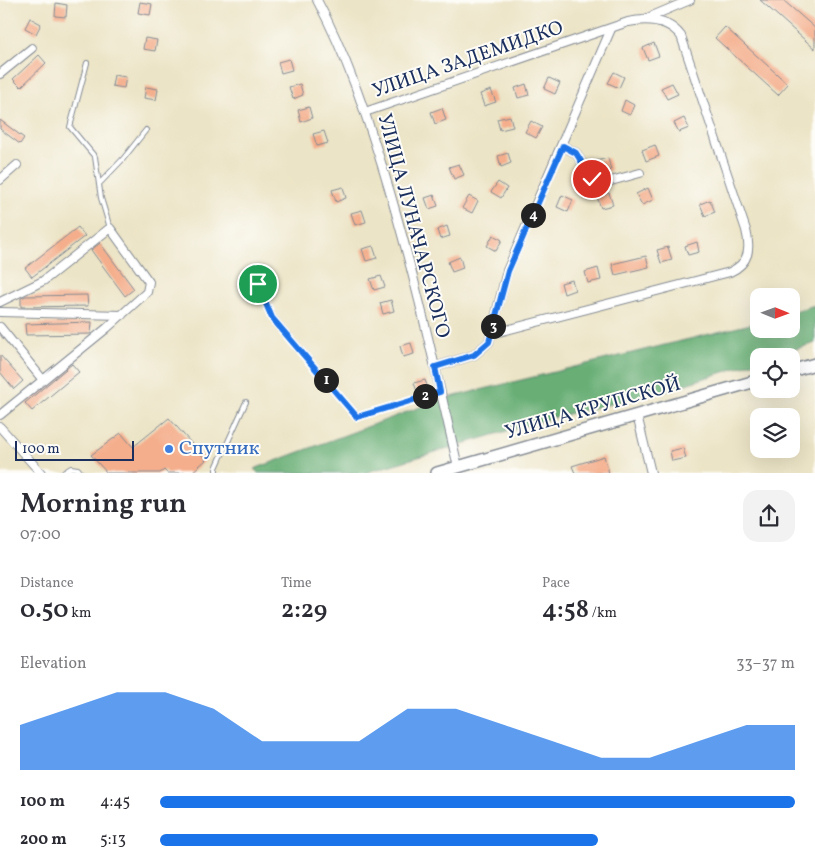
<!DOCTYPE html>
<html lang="en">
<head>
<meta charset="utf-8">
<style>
  body { margin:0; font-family:Vollkorn,serif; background:#f2f2f3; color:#2b2b33; height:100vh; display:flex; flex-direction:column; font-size:19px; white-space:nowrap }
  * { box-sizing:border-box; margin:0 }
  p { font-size:16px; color:#7c7c81 }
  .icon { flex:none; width:28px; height:28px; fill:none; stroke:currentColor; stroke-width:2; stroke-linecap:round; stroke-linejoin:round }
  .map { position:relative; height:473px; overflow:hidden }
  .drawer { display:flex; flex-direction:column; background:#fff; flex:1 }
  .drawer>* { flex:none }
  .needle { width:32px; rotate:91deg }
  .tools { position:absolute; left:750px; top:288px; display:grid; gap:10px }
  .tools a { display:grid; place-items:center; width:50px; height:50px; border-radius:10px; background:#fff; box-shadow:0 5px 20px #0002; font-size:25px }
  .scale { position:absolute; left:15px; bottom:12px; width:119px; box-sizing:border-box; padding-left:5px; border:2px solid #1b2f5e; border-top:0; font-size:14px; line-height:18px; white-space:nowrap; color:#1b2f5e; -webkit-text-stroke:4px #fdfcf7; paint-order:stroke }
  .pin { position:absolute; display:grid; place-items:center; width:42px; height:42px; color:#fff; margin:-21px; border:2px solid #fff; border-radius:50%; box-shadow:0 1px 5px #0007 }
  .km { position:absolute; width:25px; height:25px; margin:-12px; border-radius:50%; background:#222; color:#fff; font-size:14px; line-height:25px; text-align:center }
  .round { display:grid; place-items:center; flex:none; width:52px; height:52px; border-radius:15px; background:#f2f2f3 }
  .head { display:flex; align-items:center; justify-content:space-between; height:85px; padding:0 20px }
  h1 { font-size:28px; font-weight:600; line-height:38px }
  .metrics { display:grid; grid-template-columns:repeat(3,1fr); gap:8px; height:85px; padding:5px 20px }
  .metrics div { display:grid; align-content:center }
  .metrics b { font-size:25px; font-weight:600 }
  .metrics small { font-size:14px; font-weight:400 }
  .metrics p { font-size:14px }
  .chart { height:140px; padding:10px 20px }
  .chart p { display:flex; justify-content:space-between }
  .chart svg { width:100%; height:90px; margin-top:5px; fill:#1a73e8; opacity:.7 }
  ul { padding:0 20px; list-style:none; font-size:16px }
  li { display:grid; grid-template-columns:80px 60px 1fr; align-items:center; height:38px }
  li i { height:12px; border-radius:6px; background:#1a73e8 }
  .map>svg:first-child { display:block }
</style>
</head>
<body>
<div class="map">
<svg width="815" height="473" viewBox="0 0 815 473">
  <rect width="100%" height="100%" fill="#fdfcf7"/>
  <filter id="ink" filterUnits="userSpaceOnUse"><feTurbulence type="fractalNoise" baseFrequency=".02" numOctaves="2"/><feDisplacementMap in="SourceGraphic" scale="10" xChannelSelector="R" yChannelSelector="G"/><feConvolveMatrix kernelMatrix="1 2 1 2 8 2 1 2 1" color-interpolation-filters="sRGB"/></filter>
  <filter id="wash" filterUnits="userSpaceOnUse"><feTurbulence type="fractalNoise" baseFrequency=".0096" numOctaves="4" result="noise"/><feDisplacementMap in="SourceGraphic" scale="20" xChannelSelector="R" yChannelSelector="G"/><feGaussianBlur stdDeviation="1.12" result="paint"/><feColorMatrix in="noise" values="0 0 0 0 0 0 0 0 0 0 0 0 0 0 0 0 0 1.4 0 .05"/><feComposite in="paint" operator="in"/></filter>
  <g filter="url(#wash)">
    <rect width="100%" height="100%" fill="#ece4c6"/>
    <polygon fill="#68ae74" stroke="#426e69" points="815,305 815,343 773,356 759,356 759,361 657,393 551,418 364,473 258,473 254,469 439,400 759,322 759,329 791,329 791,312"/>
    <g id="blocks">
      <g fill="#f4ae8c">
        <polygon points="760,0 783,0 815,28 815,49"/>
        <polygon points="140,2 152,4 150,15 138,13"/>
        <polygon points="56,3 67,5 66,17 55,16"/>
        <polygon points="30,18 41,24 36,34 25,28"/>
        <polygon points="725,27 788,84 778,95 715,38"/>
        <polygon points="145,38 157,40 155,51 143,49"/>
        <polygon points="654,43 659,56 648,60 643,48"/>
        <polygon points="39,55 46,63 21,87 13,79"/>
        <polygon points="289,59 292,70 281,73 278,62"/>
        <polygon points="614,72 624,77 619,88 608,83"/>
        <polygon points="114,75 126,77 124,88 112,86"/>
        <polygon points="549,78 560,83 555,94 544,89"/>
        <polygon points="672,83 678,94 667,99 661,88"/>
        <polygon points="300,84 303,95 293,99 289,87"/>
        <polygon points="526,84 529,95 518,98 515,88"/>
        <polygon points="146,87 158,89 156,100 144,98"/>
        <polygon points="491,90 496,102 484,106 480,94"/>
        <polygon points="625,100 634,105 630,115 621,111"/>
        <polygon points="309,107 312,118 301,122 298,110"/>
        <polygon points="442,108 446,120 435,124 431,112"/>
        <polygon points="510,116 513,127 500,130 497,119"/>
        <polygon points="684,118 689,128 679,132 674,123"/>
        <polygon points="0,120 24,138 20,144 0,129"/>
        <polygon points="531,121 542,127 536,138 525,132"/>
        <polygon points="324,131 328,143 317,146 313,134"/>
        <polygon points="655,145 659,156 646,161 642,150"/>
        <polygon points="508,153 511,163 501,167 498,156"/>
        <polygon points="608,158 611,170 599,173 596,161"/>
        <polygon points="459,164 464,175 454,179 449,167"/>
        <polygon points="498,182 507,188 501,198 491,192"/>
        <polygon points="343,187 346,198 336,202 332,190"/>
        <polygon points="648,188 653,200 642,205 636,194"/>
        <polygon points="609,193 613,205 601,208 597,197"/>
        <polygon points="434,195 438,206 429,209 425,198"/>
        <polygon points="562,195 573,200 568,212 557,207"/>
        <polygon points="469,196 478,201 472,213 462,208"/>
        <polygon points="710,200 715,212 705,216 700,204"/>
        <polygon points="362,210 366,222 355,225 351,213"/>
        <polygon points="447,226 450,236 440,239 437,230"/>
        <polygon points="78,227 85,236 32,277 25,268"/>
        <polygon points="493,235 502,240 496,251 487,246"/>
        <polygon points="697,242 699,252 688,255 685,246"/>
        <polygon points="100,243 134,289 125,296 91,250"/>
        <polygon points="373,246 377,258 366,261 362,249"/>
        <polygon points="668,247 672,260 661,263 657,250"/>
        <polygon points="646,256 649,267 615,275 612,264"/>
        <polygon points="460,257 463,268 452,272 448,262"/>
        <polygon points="598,268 601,280 588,283 585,272"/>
        <polygon points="381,276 385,287 374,290 370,279"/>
        <polygon points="572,280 575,290 564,294 561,283"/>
        <polygon points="87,295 88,306 21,307 21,298 26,296"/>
        <polygon points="391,300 394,311 383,314 380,303"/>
        <polygon points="92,322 91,334 26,335 25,324"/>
        <polygon points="411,343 414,354 403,357 400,346"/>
        <polygon points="0,355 23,381 14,389 0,372"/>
        <polygon points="72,364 79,372 32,411 25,403"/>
        <polygon points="425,380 429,391 418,394 414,383"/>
        <polygon points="169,418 206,460 191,473 167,473 164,470 160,473 107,473 91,455 121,433 133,447"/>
        <polygon points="683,448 686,458 672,461 670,451"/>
        <polygon points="604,456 609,473 575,473 572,466"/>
      </g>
    </g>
  </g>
  <g filter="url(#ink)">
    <use href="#blocks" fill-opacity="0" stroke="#848a92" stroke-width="1"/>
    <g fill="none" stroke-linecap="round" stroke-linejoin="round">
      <defs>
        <g id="lane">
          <polyline points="87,63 70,127 95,157 101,198 110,228"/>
          <polyline points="99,184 123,159 146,130"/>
          <polyline points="258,284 273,317 357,417 440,392"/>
          <polyline points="63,473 71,468 78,469 81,473"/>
          <polyline points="216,473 216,468 246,402"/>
        </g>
        <g id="street">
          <path d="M 317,0 C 346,54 365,111 383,169 C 413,267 435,367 458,467"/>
          <polyline points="645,19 690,0"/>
          <polyline points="0,74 32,48"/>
          <path d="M 365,112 L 628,22 C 648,18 668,19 681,36 L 746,230 C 751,250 749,263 730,272 L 491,334"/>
          <polyline points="563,146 576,153 592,179 600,184 640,173"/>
          <polyline points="0,180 17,165"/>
          <polyline points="0,302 43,281 110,228 149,282 147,292 107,328 0,415"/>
          <polyline points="0,312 122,315"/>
          <polyline points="0,327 43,380"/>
          <polyline points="435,367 474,355 489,342 507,271 611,29"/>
          <polyline points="637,415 651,473"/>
          <polyline points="0,427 41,473"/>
        </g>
        <g id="secondary">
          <polyline points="791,371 815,364"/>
          <polyline points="437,473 759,380"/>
        </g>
      </defs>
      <use href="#lane" stroke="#848a92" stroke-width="6"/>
      <use href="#street" stroke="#848a92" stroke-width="10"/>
      <use href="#secondary" stroke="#848a92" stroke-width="14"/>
      <use href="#lane" stroke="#fff" stroke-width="4"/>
      <use href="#street" stroke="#fff" stroke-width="8"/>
      <use href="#secondary" stroke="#fff" stroke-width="11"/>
    </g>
  </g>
  <g fill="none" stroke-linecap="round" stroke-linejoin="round" filter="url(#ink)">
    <defs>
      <polyline id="route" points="258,284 272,318 357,417 440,392 435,367 474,355 489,342 508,271 563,146 576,153 592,179"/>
    </defs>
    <use href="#route" stroke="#fff" stroke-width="10"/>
    <use href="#route" stroke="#1a73e8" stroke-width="6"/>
  </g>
  <circle fill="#3f7fe0" stroke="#fdfcf7" stroke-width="2" cx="169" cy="449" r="5"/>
  <g text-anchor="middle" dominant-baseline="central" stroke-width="4" stroke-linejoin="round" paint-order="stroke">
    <g font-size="20" fill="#1b2f5e" stroke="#fdfcf7">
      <text transform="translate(468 60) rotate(-19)">УЛИЦА ЗАДЕМИДКО</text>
      <text transform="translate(413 226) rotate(75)">УЛИЦА ЛУНАЧАРСКОГО</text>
      <text transform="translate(593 409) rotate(-16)">УЛИЦА КРУПСКОЙ</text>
    </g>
    <g font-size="20" fill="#366cbe" stroke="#fdfcf7" text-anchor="start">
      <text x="179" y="449">Спутник</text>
    </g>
  </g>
</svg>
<div class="tools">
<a><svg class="needle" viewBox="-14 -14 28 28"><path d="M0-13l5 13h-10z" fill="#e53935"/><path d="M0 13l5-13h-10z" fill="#7c7c81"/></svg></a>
<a><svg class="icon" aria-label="locate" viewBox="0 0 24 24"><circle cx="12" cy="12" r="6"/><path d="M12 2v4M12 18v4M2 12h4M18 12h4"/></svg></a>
<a><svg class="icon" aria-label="layers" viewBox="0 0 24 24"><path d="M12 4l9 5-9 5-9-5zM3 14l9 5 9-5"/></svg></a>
</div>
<div class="scale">100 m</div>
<div class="pin" style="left:258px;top:284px;background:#1e9e55"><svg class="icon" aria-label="arrive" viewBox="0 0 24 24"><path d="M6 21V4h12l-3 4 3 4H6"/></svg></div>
<div class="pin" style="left:592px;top:179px;background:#d93025"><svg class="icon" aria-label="check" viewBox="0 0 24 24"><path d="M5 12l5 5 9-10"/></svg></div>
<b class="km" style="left:326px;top:380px">1</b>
<b class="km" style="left:425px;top:396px">2</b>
<b class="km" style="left:493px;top:326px">3</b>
<b class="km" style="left:533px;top:215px">4</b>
</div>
<section class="drawer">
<div class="head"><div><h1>Morning run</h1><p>07:00</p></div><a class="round"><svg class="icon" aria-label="share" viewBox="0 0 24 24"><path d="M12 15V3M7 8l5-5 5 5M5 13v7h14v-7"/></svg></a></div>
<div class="metrics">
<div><p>Distance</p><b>0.50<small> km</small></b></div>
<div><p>Time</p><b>2:29</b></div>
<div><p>Pace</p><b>4:58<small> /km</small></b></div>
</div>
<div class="chart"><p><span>Elevation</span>33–37 m</p>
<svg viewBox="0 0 160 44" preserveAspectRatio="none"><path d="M0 44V22L10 14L20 6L30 6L40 14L50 30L60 30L70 30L80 14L90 14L100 22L110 30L120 38L130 38L140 30L150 22L160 22V44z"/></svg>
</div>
<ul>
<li><b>100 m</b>4:45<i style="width:100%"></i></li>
<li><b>200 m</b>5:13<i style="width:69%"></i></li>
</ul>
</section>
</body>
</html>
